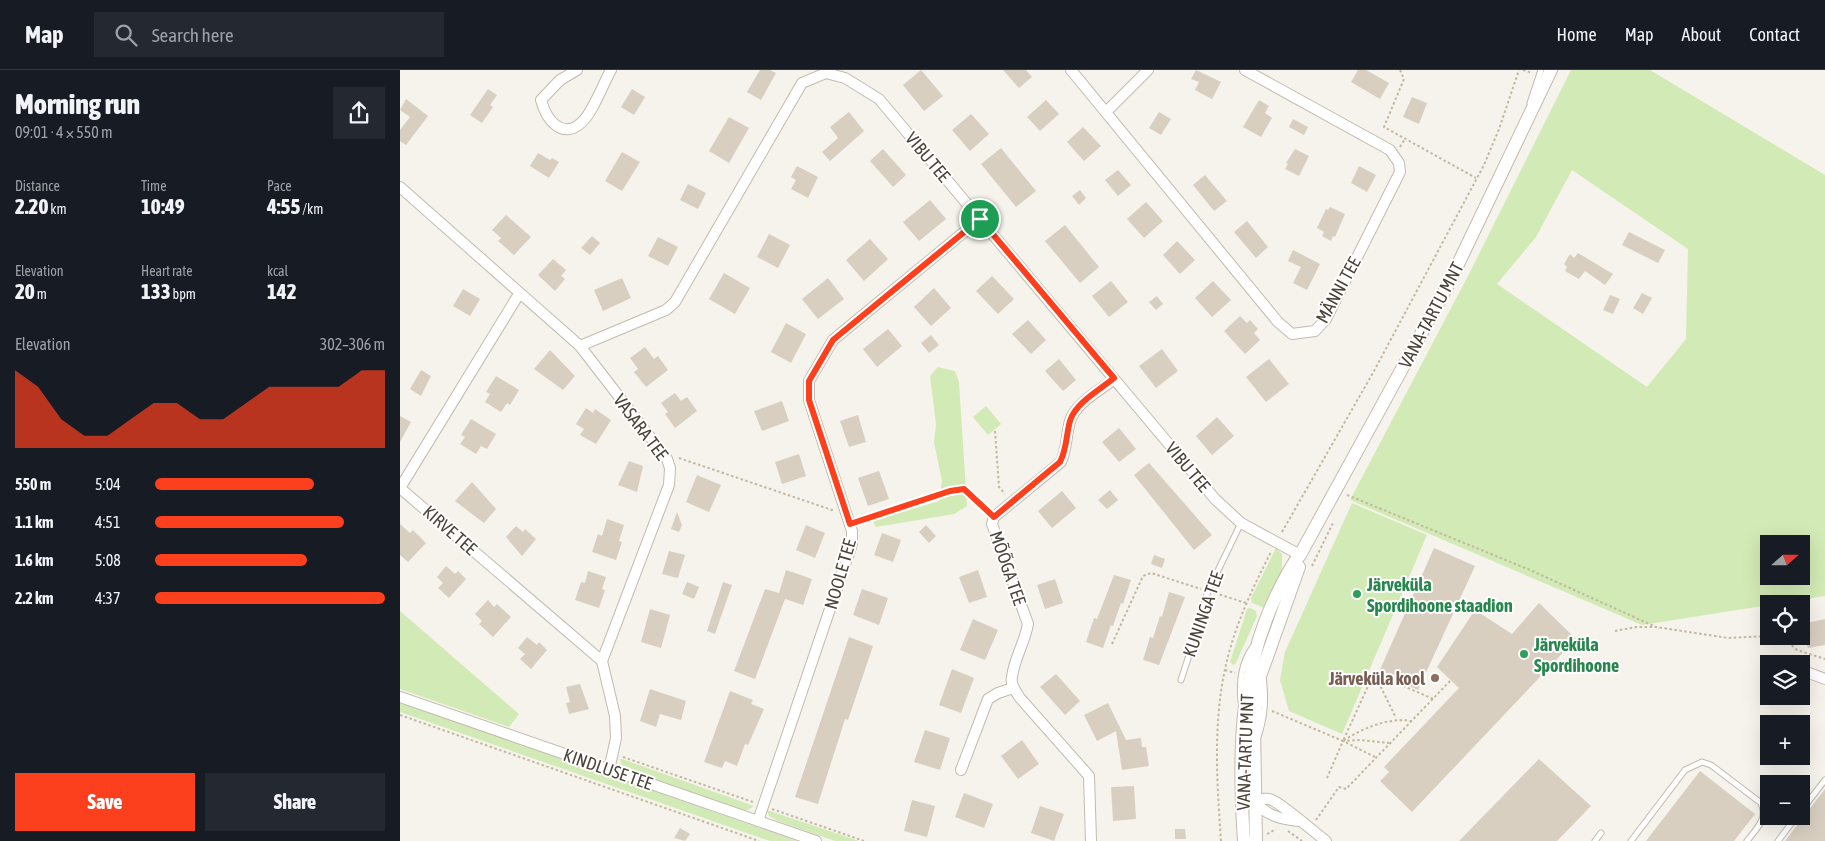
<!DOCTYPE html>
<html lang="en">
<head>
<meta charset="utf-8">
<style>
  body { margin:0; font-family:"Asap Condensed",sans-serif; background:#242831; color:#f1f3f6; height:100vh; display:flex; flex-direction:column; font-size:19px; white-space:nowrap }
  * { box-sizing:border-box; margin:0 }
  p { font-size:16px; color:#9ea1a6 }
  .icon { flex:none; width:28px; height:28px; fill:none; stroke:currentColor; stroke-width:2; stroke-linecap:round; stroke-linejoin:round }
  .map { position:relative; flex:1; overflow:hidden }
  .drawer { display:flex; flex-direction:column; background:#171b24; width:400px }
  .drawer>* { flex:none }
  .needle { width:32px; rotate:69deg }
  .tools { position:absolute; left:1360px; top:465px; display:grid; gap:10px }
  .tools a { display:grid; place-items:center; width:50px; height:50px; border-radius:0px; background:#171b24; box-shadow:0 5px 20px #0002; font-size:25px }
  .pin { position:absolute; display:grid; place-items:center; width:42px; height:42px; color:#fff; margin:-21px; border:2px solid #fff; border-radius:50%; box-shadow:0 1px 5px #0007 }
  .round { display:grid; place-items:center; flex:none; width:52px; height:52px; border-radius:0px; background:#242831 }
  .overview { display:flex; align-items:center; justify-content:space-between; height:85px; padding:0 15px }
  h1 { font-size:28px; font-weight:800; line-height:38px }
  .figures { display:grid; grid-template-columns:repeat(3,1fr); gap:8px; height:85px; padding:5px 15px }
  .figures div { display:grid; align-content:center }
  .figures b { font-size:21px; font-weight:800 }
  .figures small { font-size:14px; font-weight:400 }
  .figures p { font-size:14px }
  .chart { height:140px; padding:10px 15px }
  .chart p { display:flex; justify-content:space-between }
  .chart svg { width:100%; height:90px; margin-top:5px; fill:#fc3f1d; opacity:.7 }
  .primary-button { display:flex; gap:10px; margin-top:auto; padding:10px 15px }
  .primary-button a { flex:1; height:58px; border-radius:0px; background:#fc3f1d; color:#fff; font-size:20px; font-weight:800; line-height:58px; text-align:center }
  .primary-button a+a { background:#242831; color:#f1f3f6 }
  ul { padding:0 15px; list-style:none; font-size:16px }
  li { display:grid; grid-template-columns:80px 60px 1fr; align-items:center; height:38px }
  li i { height:12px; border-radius:6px; background:#fc3f1d }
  header { display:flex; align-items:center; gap:30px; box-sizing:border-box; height:70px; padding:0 25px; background:#171b24; border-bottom:1px solid #363941 }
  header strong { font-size:24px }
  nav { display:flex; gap:28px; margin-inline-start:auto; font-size:18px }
  .search { width:350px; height:45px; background:#242831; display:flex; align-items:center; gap:12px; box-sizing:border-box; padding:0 18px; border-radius:0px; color:#9ea1a6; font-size:19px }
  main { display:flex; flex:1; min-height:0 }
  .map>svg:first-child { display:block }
</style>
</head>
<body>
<header>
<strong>Map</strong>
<div class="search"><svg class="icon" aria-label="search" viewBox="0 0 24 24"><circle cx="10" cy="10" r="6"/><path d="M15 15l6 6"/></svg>Search here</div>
<nav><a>Home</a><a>Map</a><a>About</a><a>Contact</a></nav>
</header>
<main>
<section class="drawer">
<div class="overview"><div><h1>Morning run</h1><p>09:01 · 4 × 550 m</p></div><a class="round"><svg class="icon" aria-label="share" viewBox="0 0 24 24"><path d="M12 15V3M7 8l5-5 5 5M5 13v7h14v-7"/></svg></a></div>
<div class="figures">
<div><p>Distance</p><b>2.20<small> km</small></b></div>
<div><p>Time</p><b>10:49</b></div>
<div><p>Pace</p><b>4:55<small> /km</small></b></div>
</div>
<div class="figures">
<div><p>Elevation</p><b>20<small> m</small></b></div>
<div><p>Heart rate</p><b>133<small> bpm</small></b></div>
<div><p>kcal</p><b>142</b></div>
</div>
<div class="chart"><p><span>Elevation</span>302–306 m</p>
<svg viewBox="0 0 160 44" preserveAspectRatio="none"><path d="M0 44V6L10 14L20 30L30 38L40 38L50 30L60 22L70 22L80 30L90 30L100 22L110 14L120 14L130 14L140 14L150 6L160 6V44z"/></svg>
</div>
<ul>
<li><b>550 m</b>5:04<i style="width:69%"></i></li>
<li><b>1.1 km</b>4:51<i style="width:82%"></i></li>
<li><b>1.6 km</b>5:08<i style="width:66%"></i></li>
<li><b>2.2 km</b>4:37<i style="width:100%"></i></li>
</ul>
<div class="primary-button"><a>Save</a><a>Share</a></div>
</section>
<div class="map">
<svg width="1425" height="771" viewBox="0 0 1425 771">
  <rect width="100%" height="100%" fill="#f6f3ec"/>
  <g fill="#d2eab5" fill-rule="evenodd">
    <path d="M 1171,0 L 1250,0 L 1425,105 L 1425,526 L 1242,555 L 950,430 L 1069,204 ZM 1172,100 L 1288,179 L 1286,269 L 1247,317 L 1097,214 L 1136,167 ZM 1369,474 L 1401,474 L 1401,506 L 1369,506 Z"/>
    <polygon points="538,297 555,301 559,312 567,436 554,444 476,457 473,451 539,431 542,411 534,372 536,354 530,306"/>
    <polygon points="586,336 601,354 588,365 573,347"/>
    <polygon points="952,433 1027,465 942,664 889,641 880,610 885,582"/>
    <polygon points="876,478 882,484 882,501 865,538 852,533 851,528"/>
    <polygon points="850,538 856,541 857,546 836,593 833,595 830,592 847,539"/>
    <polygon points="0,541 119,644 109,657 0,619"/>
    <polygon points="0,632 397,771 370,771 0,642"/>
    <polygon points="220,689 222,689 354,736 348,740 343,740 228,700 221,694"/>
    <polygon points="367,740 459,771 435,771 378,751 369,746"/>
  </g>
  <g fill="#d8cfc1">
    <polygon points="360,0 370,0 376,3 361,30 347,22"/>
    <polygon points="521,0 543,26 524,41 503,15"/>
    <polygon points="603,0 626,0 632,7 619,18"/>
    <polygon points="796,0 821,12 812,29 795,20 799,12 791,9"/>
    <polygon points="958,0 966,0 989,13 980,29 951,12"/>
    <polygon points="88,19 97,25 90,35 93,37 82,53 70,45"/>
    <polygon points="232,19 245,27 234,45 221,37"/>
    <polygon points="1012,27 1027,33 1019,54 1003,47"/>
    <polygon points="6,29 28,46 6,75 0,71 0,60 10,47 0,40"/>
    <polygon points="646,30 659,44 640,61 627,47"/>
    <polygon points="859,30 869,36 865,43 872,48 861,67 843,57"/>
    <polygon points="449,42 464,61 430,91 422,82 438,68 430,57"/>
    <polygon points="759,42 771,49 761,65 749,58"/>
    <polygon points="571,44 589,64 570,81 552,60"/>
    <polygon points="329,47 349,58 329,93 309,81"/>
    <polygon points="893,49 908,57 904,65 889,57"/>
    <polygon points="683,57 701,76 684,91 667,72"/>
    <polygon points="601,78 636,121 616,137 581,94"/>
    <polygon points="483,79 506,105 493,117 470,91"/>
    <polygon points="895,79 909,86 899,106 885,99 888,94 886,93"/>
    <polygon points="222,82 240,92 222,121 205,111"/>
    <polygon points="138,83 150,90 152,88 159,92 149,108 130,96"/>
    <polygon points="397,96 418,107 408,128 391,119 396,110 391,107"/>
    <polygon points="959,96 976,105 967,122 951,113"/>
    <polygon points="718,100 731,115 718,126 705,110"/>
    <polygon points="805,105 827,131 814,141 793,115"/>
    <polygon points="288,114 306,123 298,139 280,130"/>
    <polygon points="680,120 686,128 679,135 672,126"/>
    <polygon points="530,130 546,149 519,171 503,152"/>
    <polygon points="746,132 763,151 744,168 727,149"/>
    <polygon points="930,137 945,144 935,167 933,166 931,171 922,166 924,162 917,158 926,139 928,140"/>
    <polygon points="106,145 131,167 114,185 98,171 101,168 92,160"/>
    <polygon points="847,151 868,177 856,188 834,162"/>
    <polygon points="665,155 699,197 680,213 645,171"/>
    <polygon points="1229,162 1265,180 1258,193 1222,175"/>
    <polygon points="369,164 390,175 378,198 357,187"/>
    <polygon points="192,166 200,173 190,185 181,178"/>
    <polygon points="258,167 278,177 268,196 248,186"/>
    <polygon points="470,169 488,189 464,211 446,190"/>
    <polygon points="777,171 795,190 780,204 763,185"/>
    <polygon points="893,180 920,194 907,220 893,213 901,197 888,191"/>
    <polygon points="1178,183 1213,204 1205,215 1185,201 1179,209 1165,201 1167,197 1164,194 1170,184 1174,188"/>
    <polygon points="153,189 166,200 161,206 165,209 155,221 138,205"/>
    <polygon points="324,203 350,218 335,244 309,229"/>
    <polygon points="592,206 614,229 598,244 576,221"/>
    <polygon points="222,208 231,228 203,241 194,220"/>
    <polygon points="428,208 444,229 418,249 402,229"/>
    <polygon points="711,211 728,232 709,247 692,226"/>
    <polygon points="813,211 831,230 812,247 795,228"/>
    <polygon points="534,218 551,238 531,256 514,237"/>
    <polygon points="63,219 80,229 70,246 53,236"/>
    <polygon points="1242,223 1252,228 1243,244 1233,238"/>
    <polygon points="1210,225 1220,229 1213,244 1203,240"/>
    <polygon points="757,226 763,234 756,240 749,232"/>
    <polygon points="840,246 847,253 850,250 858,259 854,263 860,270 845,284 824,261"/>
    <polygon points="628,250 646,270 631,284 612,264"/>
    <polygon points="386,253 406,264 391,293 371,282"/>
    <polygon points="488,259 502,276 477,297 463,279"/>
    <polygon points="531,265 539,275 529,283 521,273"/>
    <polygon points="245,277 254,289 258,286 268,300 246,317 234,302 238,299 230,288"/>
    <polygon points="762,279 778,301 756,318 739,296"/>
    <polygon points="150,280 175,306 163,320 134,299"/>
    <polygon points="659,289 676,310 663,321 645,301"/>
    <polygon points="869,289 889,314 866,332 846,307"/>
    <polygon points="21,300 31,306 21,326 10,319"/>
    <polygon points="96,306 119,320 110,335 107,333 101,342 85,332 90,324 86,322"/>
    <polygon points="275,323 281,331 287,327 297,341 275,358 265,344 268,342 261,333"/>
    <polygon points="382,331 389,351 362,361 354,341"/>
    <polygon points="186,338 193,343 195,339 211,350 196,374 180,365 184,359 176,354"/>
    <polygon points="458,345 466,372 449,377 440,351"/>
    <polygon points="0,346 11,352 0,372"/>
    <polygon points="817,347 834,366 812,385 796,366"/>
    <polygon points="71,349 96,364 87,379 81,376 76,384 60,374 65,367 61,365"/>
    <polygon points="719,358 736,379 719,392 702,372"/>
    <polygon points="399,384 406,406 382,414 375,392"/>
    <polygon points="229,391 243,396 237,422 218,415"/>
    <polygon points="749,393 812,465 794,480 734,405"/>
    <polygon points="479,401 489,429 468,436 458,408"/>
    <polygon points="297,405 321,415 309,442 286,432"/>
    <polygon points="72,412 96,439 84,453 55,431"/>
    <polygon points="710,420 718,430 707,439 698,430"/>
    <polygon points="662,421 676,438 652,458 638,441"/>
    <polygon points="277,442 282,455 279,462 271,459"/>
    <polygon points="207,449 224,455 219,471 222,472 216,490 192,482 198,464 202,466"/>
    <polygon points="0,454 10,463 13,460 26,473 8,492 0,485"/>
    <polygon points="406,455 425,463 415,488 396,480"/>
    <polygon points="526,455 536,466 529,473 519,462"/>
    <polygon points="116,456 123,462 125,459 136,469 122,486 106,467"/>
    <polygon points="482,463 501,470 493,492 474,485"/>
    <polygon points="1034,478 1075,496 1018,620 979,602"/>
    <polygon points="269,481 285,485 278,508 262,504"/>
    <polygon points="754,485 765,489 762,498 751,494"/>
    <polygon points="46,496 55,504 58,501 66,509 49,528 38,518 43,513 37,507"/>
    <polygon points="386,500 412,509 403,535 385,529 355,609 334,601 365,519 379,523"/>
    <polygon points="578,500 587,527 569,533 559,507"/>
    <polygon points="188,501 206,507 202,519 205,520 199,538 175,530 181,512 185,513"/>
    <polygon points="714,505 731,510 723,534 721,533 713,556 711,555 703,578 686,572 694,548 697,549"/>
    <polygon points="655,509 663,533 645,539 637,515"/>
    <polygon points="287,512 299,517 294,529 282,524"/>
    <polygon points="323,512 332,515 315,564 307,561"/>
    <polygon points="462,519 488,528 479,555 453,545"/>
    <polygon points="769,522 785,527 759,595 743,590 750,567 753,568 760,546 762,547"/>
    <polygon points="88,530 94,537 97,534 111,547 93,567 79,554 82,551 75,544"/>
    <polygon points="1139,533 1176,569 1012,742 980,711 989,702 984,697 1059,618 1037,597 1075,540 1112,564"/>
    <polygon points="250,539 270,545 261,578 241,572"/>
    <polygon points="573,549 598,560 585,590 560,580"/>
    <polygon points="1425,549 1425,575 1408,578 1406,572 1404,572 1402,554"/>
    <polygon points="127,567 137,575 139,572 147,580 131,599 120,589 125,584 118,578"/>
    <polygon points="449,567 473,576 448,650 445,649 418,734 395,727"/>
    <polygon points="552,599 574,608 561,643 539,635"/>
    <polygon points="656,604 680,631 665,645 640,617"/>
    <polygon points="180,614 189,639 169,644 166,633 170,632 166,617"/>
    <polygon points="250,619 286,631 281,650 260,644 256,657 240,651"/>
    <polygon points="330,621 353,630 351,634 364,639 348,675 345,674 337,696 325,691 322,698 304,692"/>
    <polygon points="708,633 726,670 741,668 742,677 746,677 749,696 722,700 716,661 697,671 684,645"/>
    <polygon points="525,660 550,668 540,700 514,692"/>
    <polygon points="622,670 639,694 618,709 601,686"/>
    <polygon points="1139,689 1191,736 1157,771 1059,771"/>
    <polygon points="1300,701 1355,744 1334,771 1246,771"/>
    <polygon points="734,716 736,749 713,751 711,717"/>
    <polygon points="1425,719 1425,771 1385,771"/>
    <polygon points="564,723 593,734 584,758 555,747"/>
    <polygon points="512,730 535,736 527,767 504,761"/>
    <polygon points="640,736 664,744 654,771 631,763"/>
    <polygon points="280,758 290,764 285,771 274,768"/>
    <polygon points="775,759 785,759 786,769 775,769"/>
  </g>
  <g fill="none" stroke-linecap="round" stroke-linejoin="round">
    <defs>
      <g id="service">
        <polyline points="1130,33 1141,0"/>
        <polyline points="781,610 791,579 796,575 799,566 798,553 808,521 841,453"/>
        <path d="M 841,631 C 839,612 841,594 852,578"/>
        <path d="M 858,667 C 865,647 866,627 863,606"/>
        <polyline points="1401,741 1425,710"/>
        <polyline points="1195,771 1201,763"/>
        <path d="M 1231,771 L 1285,700 L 1302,692 L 1311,695 L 1361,733 C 1368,749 1357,758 1347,771"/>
        <polyline points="1378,771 1397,746"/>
      </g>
      <g id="minor">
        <path d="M 177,0 L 160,10 L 141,30 C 146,49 162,71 182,52 C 193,42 203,14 211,0"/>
        <polyline points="671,0 878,252 892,264 915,261 926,249 1000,102 999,93 990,80 845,0"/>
        <polyline points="707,41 748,0"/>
        <polyline points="0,117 180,276 267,389 270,398 269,415 202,591 215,646 216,668 209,700"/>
        <polyline points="119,224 0,418 202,591"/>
        <polyline points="180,276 266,240 275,232 402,13 426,3 445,8 479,29 815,429 841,453 900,485"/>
        <polyline points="1401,600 1425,609"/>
        <polyline points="0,627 416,771"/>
        <polyline points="561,700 588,629 598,623 613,618"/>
        <path d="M 841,731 C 850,731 861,728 869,729 C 879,731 915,763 926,771"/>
        <path d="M 855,731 C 866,746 881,749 899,751"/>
        <polyline points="358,751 452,474 452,461 409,330 409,311 433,270 580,149"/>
        <path d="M 691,771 L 689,706 L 620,628 C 616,622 610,614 612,607 C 614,589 625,572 628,554 L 592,454 L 594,447 L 661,392 C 667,379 666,365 670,351 C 675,333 701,320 714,309"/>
      </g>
      <g id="tertiary">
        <path d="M 844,771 C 838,686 839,602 877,524 C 884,511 890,496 900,485 L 1049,213 L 1151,0"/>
        <polyline points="856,771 854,657 858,612 899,497"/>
      </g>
    </defs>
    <use href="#service" stroke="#c2bbae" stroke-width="7"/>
    <use href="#minor" stroke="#c2bbae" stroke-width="12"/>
    <use href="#tertiary" stroke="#c2bbae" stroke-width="14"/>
    <g stroke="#c4b79f" stroke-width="2" stroke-dasharray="2.5 2.5" stroke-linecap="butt">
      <polyline points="1000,0 1004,9 984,57 1076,108"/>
      <polyline points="1123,0 1132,3"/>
      <polyline points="1000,77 1005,69"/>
      <polyline points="595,361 599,417 605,424"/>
      <polyline points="279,388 435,441"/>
      <polyline points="947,425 1130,500 1256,557"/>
      <polyline points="459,451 551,421 564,419 587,440"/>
      <polyline points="882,462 974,301 1084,95 1099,59 1119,0"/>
      <polyline points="912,496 933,453"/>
      <polyline points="815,523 846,533"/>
      <polyline points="1215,561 1236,557 1256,557 1328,568 1367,566 1388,572 1397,580 1425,589"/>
      <polyline points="712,574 743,506 751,503 801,519"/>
      <polyline points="825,600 835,603"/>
      <polyline points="974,603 996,648"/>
      <polyline points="872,641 943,671 927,708"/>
      <polyline points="0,645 359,771"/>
      <path d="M 1012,651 C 989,647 963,658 943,671 L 974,603 L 1033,629"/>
      <polyline points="223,687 353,732"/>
      <polyline points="975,687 943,671 960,670 989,673"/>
      <polyline points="372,739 464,771"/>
      <polyline points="916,750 939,717 946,719 1051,610"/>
      <polyline points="888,761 902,771"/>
      <polyline points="867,764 876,759"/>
      <path d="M 821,771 C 817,715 813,655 825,599 C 834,557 852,519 871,482"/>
    </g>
    <use href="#service" stroke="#fff" stroke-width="5"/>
    <use href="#minor" stroke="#fff" stroke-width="10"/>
    <use href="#tertiary" stroke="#fff" stroke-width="12"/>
  </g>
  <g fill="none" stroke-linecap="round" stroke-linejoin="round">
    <defs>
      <path id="route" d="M 580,149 L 714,308 C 701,319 675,333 670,351 C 666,365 667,379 660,392 L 594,447 L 564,419 L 550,421 L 450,454 L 409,330 L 409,311 L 433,270 Z"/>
    </defs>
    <use href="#route" stroke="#fff" stroke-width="10"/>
    <use href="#route" stroke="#fc3f1d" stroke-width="6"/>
  </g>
  <g fill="#2e9e5b" stroke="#fff" stroke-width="2">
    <circle cx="957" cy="524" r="5"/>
    <circle cx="1124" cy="584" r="5"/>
  </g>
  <circle fill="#8d6e63" stroke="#fff" stroke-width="2" cx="1035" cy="608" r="5"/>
  <g text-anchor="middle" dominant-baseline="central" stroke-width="4" stroke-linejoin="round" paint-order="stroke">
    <g font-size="18" fill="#4b4439" stroke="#fff">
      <text transform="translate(528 87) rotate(50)">VIBU TEE</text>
      <text transform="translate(938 220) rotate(-61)">MÄNNI TEE</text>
      <text transform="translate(1031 245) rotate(-62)">VANA-TARTU MNT</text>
      <text transform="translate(241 357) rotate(53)">VASARA TEE</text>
      <text transform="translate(788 397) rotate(50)">VIBU TEE</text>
      <text transform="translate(50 460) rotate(41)">KIRVE TEE</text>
      <text transform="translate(608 498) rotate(71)">MÕÕGA TEE</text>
      <text transform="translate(440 504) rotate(-74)">NOOLE TEE</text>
      <text transform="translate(803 544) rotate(-71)">KUNINGA TEE</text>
      <text transform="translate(845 682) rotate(-88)">VANA-TARTU MNT</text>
      <text transform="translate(208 699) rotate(19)">KINDLUSE TEE</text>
    </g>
    <g font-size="18" font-weight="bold" fill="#27864d" stroke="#fff" text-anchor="start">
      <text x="967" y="514">Järveküla<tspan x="967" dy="21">Spordihoone staadion</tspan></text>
      <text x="1134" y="574">Järveküla<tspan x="1134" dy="21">Spordihoone</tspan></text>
    </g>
    <g font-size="18" font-weight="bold" fill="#785e54" stroke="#fff" text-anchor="end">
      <text x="1025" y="608">Järveküla kool</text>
    </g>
  </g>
</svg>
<div class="tools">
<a><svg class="needle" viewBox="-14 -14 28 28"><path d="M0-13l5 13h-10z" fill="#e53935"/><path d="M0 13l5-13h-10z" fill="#9ea1a6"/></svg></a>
<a><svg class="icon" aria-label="locate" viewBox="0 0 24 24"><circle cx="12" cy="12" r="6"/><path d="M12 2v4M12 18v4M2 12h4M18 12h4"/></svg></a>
<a><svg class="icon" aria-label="layers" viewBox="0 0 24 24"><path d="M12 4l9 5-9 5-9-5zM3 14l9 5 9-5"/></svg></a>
<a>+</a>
<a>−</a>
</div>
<div class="pin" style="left:580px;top:149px;background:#1e9e55"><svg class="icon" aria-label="arrive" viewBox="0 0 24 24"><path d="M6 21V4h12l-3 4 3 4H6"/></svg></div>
</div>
</main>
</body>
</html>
